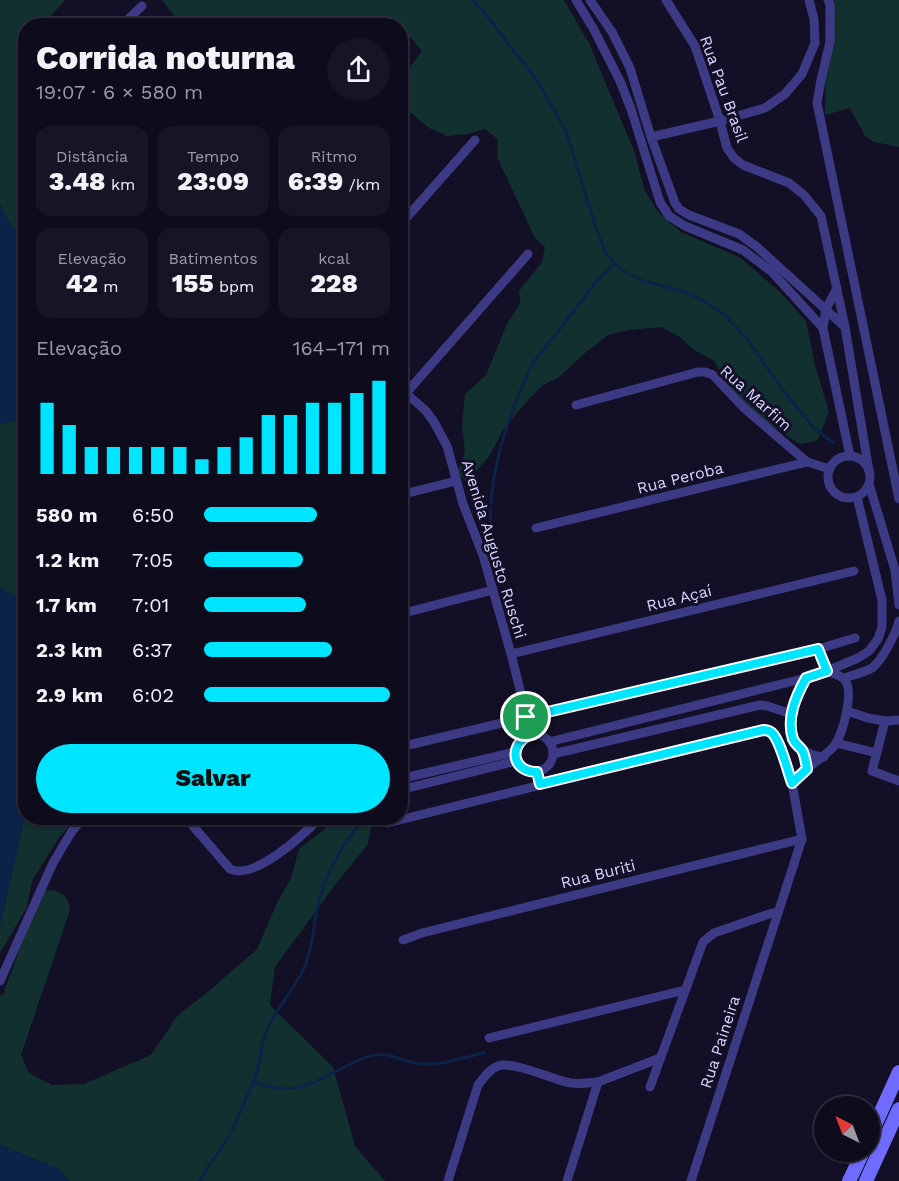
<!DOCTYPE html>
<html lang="pt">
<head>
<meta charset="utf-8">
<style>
  body { margin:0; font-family:"Work Sans",sans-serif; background:#171425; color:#f1f3f6; height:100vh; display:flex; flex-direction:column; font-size:22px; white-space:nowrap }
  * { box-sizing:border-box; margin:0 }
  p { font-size:20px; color:#9b9ba3 }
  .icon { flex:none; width:33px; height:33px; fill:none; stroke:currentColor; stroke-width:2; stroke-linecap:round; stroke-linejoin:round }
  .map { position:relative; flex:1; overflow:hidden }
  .sheet { position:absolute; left:18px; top:18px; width:390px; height:807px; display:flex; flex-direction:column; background:#0e0b1c; border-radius:24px; box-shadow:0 2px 4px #0004,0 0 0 2px #2e2b3b }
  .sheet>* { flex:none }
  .needle { width:39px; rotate:318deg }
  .buttons { position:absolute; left:814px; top:1096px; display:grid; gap:12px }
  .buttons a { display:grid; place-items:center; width:66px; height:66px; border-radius:50%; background:#0e0b1c; box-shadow:0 2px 4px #0004,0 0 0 2px #2e2b3b; font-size:30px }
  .pin { position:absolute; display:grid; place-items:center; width:51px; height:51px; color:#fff; margin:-26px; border:3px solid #fff; border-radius:50%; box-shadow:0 2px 6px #0007 }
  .round { display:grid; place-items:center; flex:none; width:63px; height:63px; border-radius:32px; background:#171425 }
  .overview { display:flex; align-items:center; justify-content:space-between; height:102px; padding:0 18px }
  h1 { font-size:33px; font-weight:800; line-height:45px }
  .stats { display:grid; grid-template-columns:repeat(3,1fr); gap:9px; height:102px; padding:6px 18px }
  .stats div { display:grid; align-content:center; border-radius:15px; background:#171425; text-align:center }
  .stats b { font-size:26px; font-weight:800 }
  .stats small { font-size:16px; font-weight:400 }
  .stats p { font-size:16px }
  .chart { height:168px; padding:12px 18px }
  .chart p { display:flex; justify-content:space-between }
  .chart svg { width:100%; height:108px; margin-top:6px; stroke:#00e5ff; stroke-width:6 }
  .button { display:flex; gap:12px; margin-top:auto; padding:12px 18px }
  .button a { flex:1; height:69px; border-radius:36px; background:#00e5ff; color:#111; font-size:24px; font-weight:800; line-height:69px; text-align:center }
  ul { padding:0 18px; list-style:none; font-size:20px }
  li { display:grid; grid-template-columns:96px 72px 1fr; align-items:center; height:45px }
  li i { height:15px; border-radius:8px; background:#00e5ff }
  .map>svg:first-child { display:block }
</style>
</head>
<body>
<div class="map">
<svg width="899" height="1181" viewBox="0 0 899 1181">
  <rect width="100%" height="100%" fill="#130f26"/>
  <g fill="#12302f">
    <path d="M 0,0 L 65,0 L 44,24 L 41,25 L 26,26 L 25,39 L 19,66 L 26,93 L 25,239 C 13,234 7,216 0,205 Z"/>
    <polygon points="162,0 564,0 589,43 634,151 645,191 659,213 681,232 741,258 783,295 806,321 815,365 829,412 817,441 799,444 742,406 714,361 694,350 680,337 661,327 630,330 608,335 585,353 559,377 543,385 527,401 503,430 490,455 467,482 457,473 465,452 462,425 465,394 486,375 507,324 520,304 519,291 542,262 545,247 535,238 497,157 498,140 485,129 468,134 447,136 429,128 409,111 401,96 401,79 422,51 411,38 401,35 400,26 182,25"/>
    <polygon points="826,0 899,0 899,147 874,142 865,136 850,108 825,115"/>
    <polygon points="25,419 25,601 0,588 0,424"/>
    <polygon points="25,815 26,818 76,818 58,839 32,881 27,907 0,953 0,925"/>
    <path d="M 339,818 L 365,818 L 371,825 L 368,844 L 335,885 L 275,967 L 270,1005 L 333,1067 L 355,1146 L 385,1181 L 70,1181 L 59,1169 L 0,1145 L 0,996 L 3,995 L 38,897 L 42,890 C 58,890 68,892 70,910 L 21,1055 L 29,1073 L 52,1085 L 84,1084 L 151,1055 L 178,1015 L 209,991 L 257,949 L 277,903 L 291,878 L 299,849 Z"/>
  </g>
  <g fill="#0c2248">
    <path d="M 0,205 C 7,216 13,234 26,239 L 25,419 L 0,424 Z"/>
    <polygon points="0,588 26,601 25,815 0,925"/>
    <polygon points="0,1145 59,1169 70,1181 0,1181"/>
  </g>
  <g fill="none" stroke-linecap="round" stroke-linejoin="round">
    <g stroke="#0c2248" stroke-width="3">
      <polyline points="473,0 488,17 538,82 566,131 595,225 606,254 614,263 625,272 644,281 679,290 698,298 724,314 748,340 782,389 813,427 833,443"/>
      <path d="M 491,534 C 490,523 490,512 491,501 C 495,454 512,406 533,363 L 598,280 L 614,263"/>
      <path d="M 253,1082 C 296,1098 311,1083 349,1065 C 357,1061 366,1056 375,1055 C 389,1052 402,1061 415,1063 C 442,1067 459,1058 484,1053"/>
      <path d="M 200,1181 C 208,1166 218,1153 227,1139 C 238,1120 247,1097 255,1077 C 261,1063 260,1047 266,1033 C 275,1008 295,990 305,966 C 312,949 313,931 316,913 C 322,881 343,839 366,818"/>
    </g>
    <g stroke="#3d3a85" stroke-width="9">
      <polyline points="576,0 593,28 620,81 631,109 660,202 669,216 685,226 743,250 772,272 823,328"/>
      <polyline points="590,0 612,32 630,68 651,137 675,203 679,209 689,215 739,234 757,247 845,327 869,471"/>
      <polyline points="666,0 695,46 720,121 727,148 734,158 743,165 789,183 804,195 821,216 845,327"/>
      <polyline points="828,0 830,5 830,42 821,80 817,103 899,499"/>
      <polyline points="121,26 142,6"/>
      <polyline points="651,137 720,121 765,108 785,94 802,74 815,43 814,19 809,0"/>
      <polyline points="400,225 475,140"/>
      <polyline points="837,288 826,309 823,328 850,456"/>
      <polyline points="400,388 426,411 434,422 447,446 463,504 483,555 511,654 527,717 529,735"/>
      <polyline points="400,400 528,254"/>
      <polyline points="576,405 698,372 705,372 713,375 743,407 807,462"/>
      <circle cx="849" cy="477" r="21"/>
      <polyline points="869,484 895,570 899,605"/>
      <polyline points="400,495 456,481"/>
      <polyline points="536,528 807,462 830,469"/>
      <polyline points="400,614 493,590"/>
      <polyline points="818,649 827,671 858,658 869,651 878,639 882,627 882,600 857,497"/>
      <polyline points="511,654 854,571"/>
      <path d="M 806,678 C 790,709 776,751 824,757"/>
      <path d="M 844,678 C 853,675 863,673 872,668 C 882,661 896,633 899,621"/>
      <polyline points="847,711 868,718 885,721"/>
      <polyline points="899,720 885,721 872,771 899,781"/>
      <circle cx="534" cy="753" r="19"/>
      <path d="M 549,742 L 806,678 L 827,671 C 832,673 840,675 844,679 C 855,690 843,735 834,746 C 826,756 815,761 806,770 C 801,774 797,779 792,783"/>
      <polyline points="836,743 877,753"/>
      <polyline points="400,747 818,649 855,638"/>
      <polyline points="553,754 760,705 767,706 792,714"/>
      <polyline points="400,779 515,752"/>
      <polyline points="400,790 517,761"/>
      <path d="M 186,818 L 230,869 C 254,881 304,834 320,818"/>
      <polyline points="387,823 763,730 769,731 773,733 778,742 792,783 802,839 691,1181"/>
      <polyline points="403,940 422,933 802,839"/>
      <polyline points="0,981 53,863 72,831 83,818"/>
      <polyline points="489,1038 685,990"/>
      <polyline points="650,1087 703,942 714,933 769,914 778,912"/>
      <path d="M 448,1181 L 478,1085 C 484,1078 489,1069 498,1066 C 512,1061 550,1078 566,1082 C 576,1085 587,1083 598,1082"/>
      <polyline points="567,1181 598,1082 660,1058"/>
    </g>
    <g stroke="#6f6bff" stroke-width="14">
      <polyline points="870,1136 899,1072"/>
      <polyline points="849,1181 863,1152"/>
      <polyline points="866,1181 899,1109"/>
    </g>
  </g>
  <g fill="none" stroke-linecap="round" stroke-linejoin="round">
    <defs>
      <path id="route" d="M 818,649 L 827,671 L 806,678 C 796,696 786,718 793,739 C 795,744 799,746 802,750 C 805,755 806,763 807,769 L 792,783 C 788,772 780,740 772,733 C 769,730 766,730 763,730 L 540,784 L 537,772 C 512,772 508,746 529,735 L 526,717 Z"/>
    </defs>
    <use href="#route" stroke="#fff" stroke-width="12"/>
    <use href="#route" stroke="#00e5ff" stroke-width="8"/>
  </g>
  <g text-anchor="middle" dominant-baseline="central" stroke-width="6" stroke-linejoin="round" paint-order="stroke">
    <g font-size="16" fill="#d9d4ff" stroke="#130f26">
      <text transform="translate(724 89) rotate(70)">Rua Pau Brasil</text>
      <text transform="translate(756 398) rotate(42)">Rua Marfim</text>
      <text transform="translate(680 478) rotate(-14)">Rua Peroba</text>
      <text transform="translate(494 549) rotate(73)">Avenida Augusto Ruschi</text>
      <text transform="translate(679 598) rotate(-14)">Rua Açaí</text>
      <text transform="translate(598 874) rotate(-14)">Rua Buriti</text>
      <text transform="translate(720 1042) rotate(-72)">Rua Paineira</text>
    </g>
  </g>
</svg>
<div class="buttons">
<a><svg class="needle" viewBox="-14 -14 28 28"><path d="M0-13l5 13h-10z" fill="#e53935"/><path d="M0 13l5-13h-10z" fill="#9b9ba3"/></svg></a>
</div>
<div class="pin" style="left:526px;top:717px;background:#1e9e55"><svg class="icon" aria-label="arrive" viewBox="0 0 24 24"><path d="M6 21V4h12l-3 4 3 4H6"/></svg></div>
<section class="sheet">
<div class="overview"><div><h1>Corrida noturna</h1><p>19:07 · 6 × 580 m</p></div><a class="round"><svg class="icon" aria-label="share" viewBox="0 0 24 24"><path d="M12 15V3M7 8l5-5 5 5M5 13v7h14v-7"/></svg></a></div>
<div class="stats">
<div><p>Distância</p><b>3.48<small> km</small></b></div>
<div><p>Tempo</p><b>23:09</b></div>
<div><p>Ritmo</p><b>6:39<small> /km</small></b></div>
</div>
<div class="stats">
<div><p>Elevação</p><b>42<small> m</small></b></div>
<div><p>Batimentos</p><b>155<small> bpm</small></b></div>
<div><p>kcal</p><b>228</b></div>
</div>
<div class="chart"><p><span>Elevação</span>164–171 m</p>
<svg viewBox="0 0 160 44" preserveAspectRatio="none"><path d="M5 44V15M15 44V24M25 44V33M35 44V33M45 44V33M55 44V33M65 44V33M75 44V38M85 44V33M95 44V29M105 44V20M115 44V20M125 44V15M135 44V15M145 44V11M155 44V6"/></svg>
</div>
<ul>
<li><b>580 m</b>6:50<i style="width:61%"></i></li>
<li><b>1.2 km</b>7:05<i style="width:53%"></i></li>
<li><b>1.7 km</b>7:01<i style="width:55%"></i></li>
<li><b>2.3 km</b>6:37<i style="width:69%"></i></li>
<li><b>2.9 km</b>6:02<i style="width:100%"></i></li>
</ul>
<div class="button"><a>Salvar</a></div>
</section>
</div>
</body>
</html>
